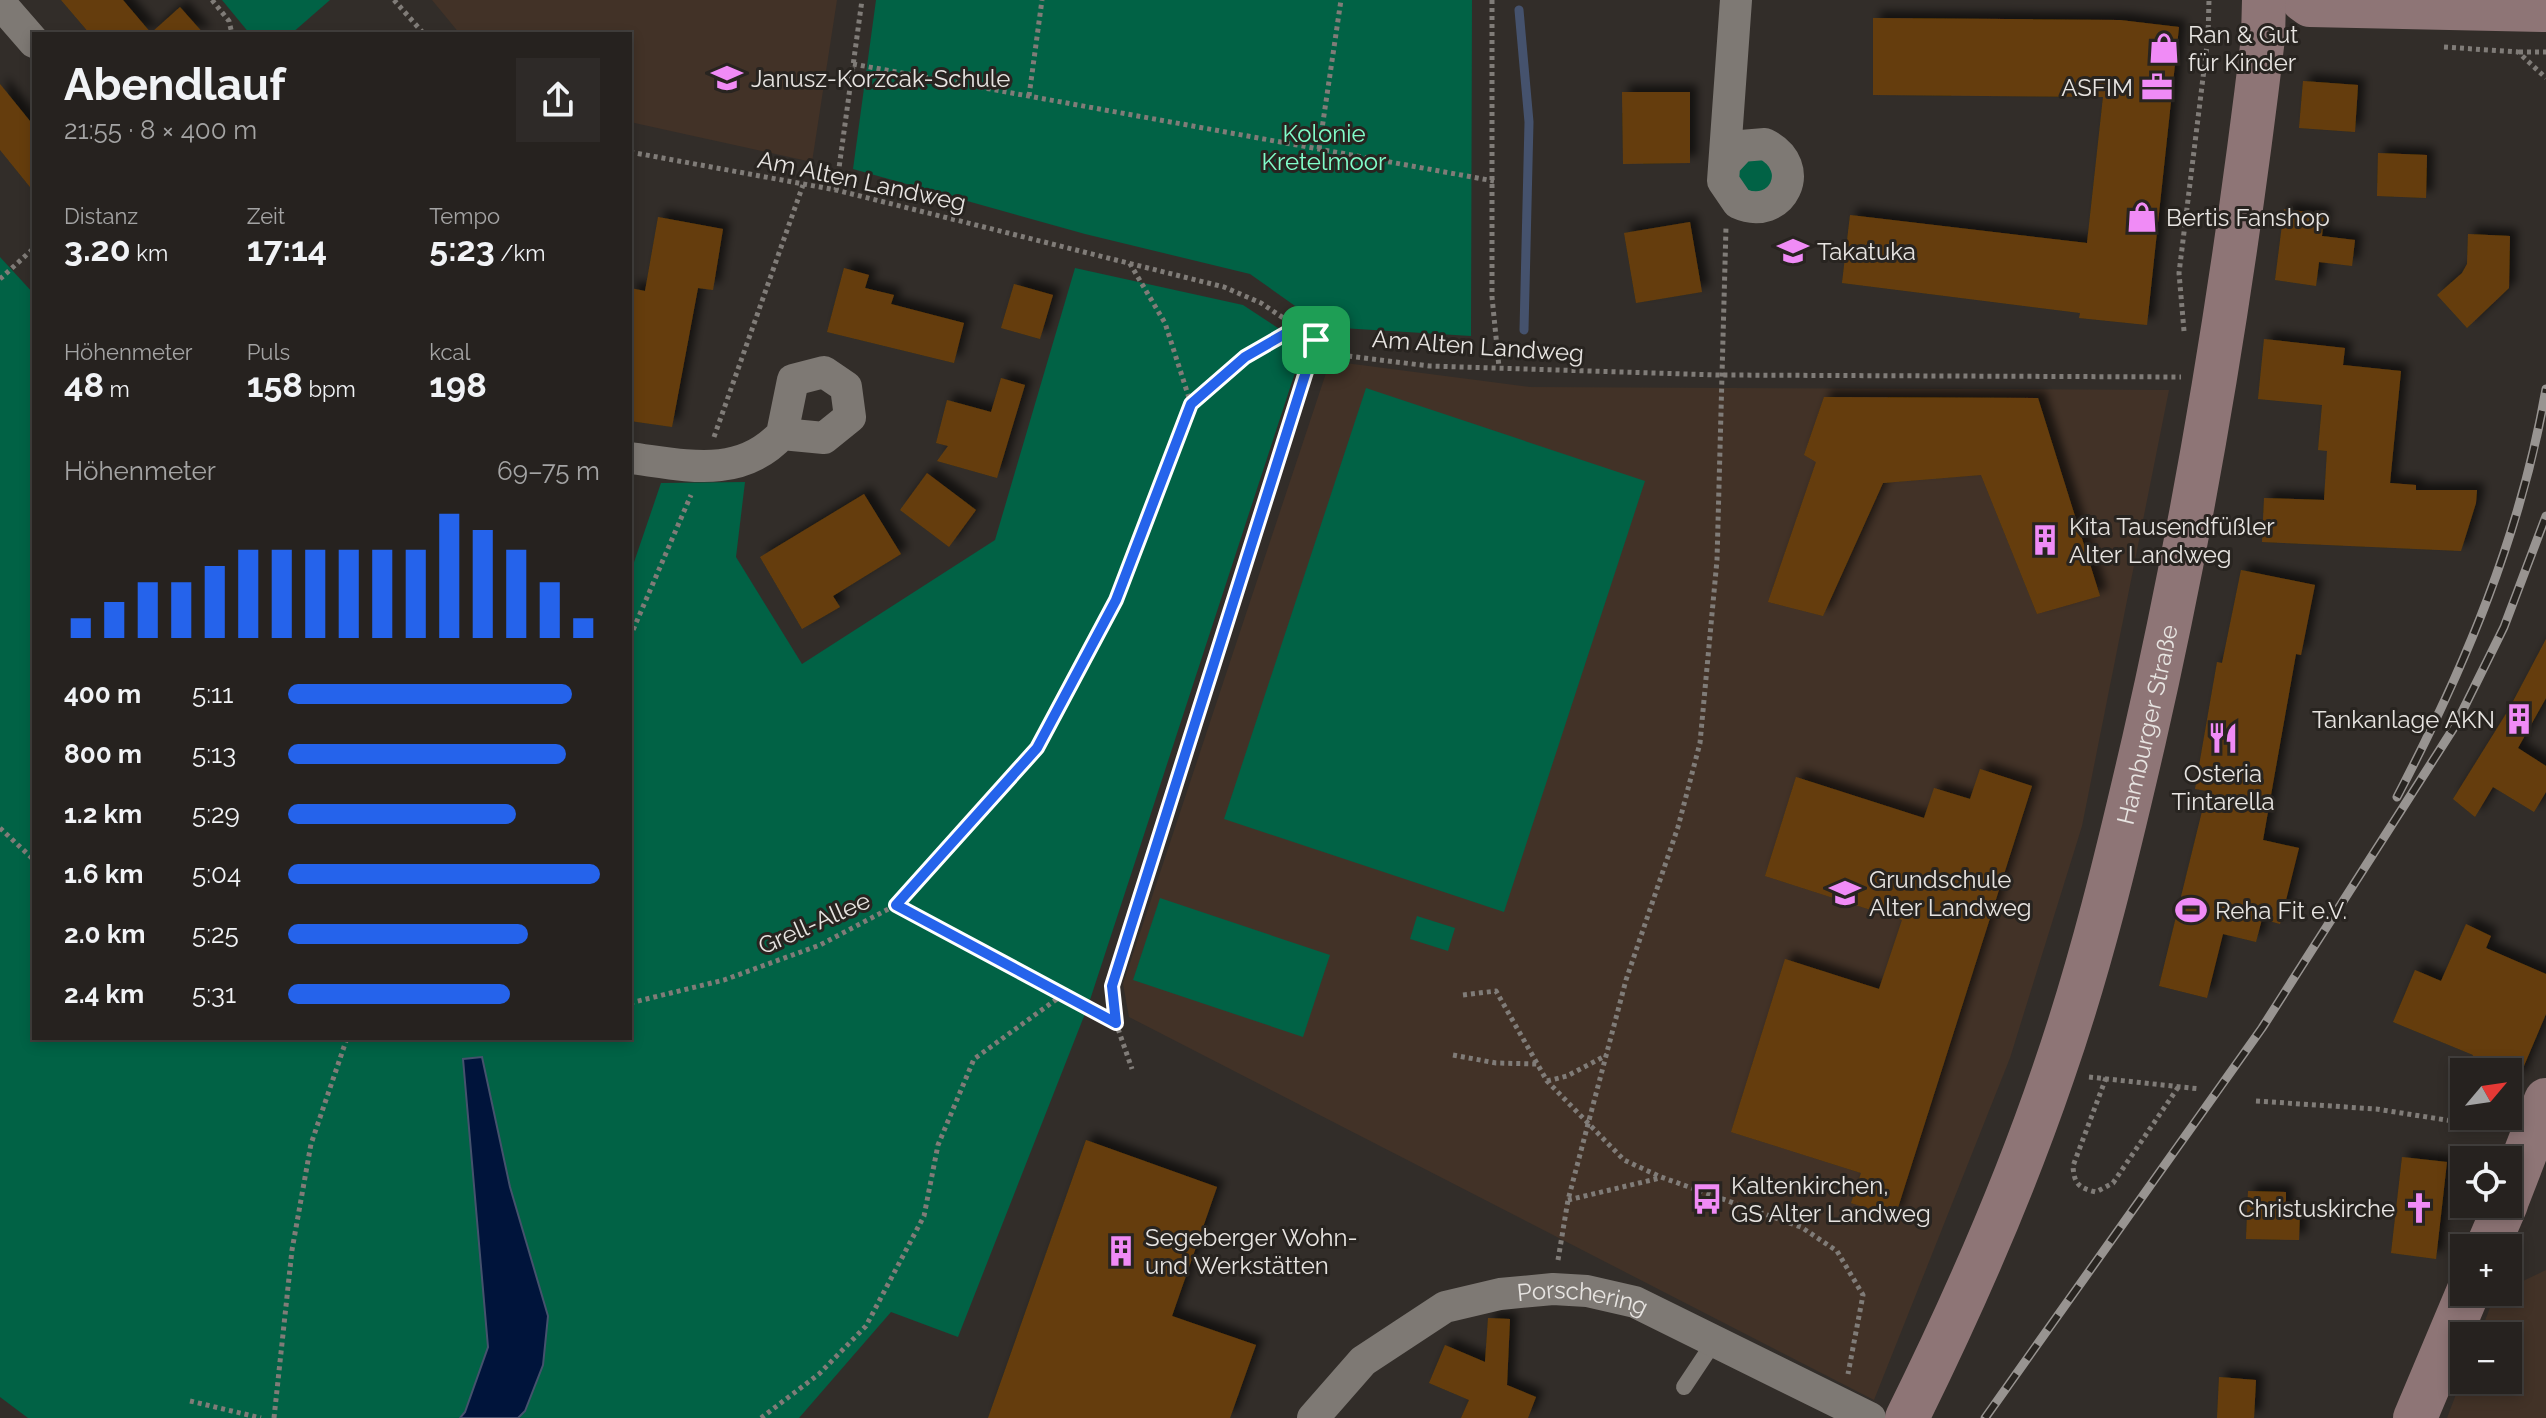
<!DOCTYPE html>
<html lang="de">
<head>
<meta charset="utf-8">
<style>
  body { margin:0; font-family:Raleway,sans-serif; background:#2e2a28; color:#f1f3f6; height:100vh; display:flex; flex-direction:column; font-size:30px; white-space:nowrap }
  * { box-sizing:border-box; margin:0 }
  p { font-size:26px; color:#a4a4a4 }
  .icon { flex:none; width:44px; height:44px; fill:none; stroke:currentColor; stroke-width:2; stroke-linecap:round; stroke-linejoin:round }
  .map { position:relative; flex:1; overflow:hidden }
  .side { position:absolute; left:32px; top:32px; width:600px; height:1008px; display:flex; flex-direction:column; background:#26221f; border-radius:0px; box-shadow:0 4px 12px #0003,0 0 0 2px #423f3d }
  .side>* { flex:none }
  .needle { width:52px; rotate:61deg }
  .controls { position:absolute; left:2450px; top:1058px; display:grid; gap:16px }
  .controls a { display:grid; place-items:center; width:72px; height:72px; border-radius:0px; background:#26221f; box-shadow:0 4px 12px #0003,0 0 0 2px #423f3d; font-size:40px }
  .pin { position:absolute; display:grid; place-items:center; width:68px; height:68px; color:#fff; margin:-34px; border-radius:16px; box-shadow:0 4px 12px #0006 }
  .round { display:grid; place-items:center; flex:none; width:84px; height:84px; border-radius:0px; background:#2e2a28 }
  .summary { display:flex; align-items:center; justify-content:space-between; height:136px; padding:0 32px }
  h1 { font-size:44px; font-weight:700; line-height:60px }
  .stats { display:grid; grid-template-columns:repeat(3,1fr); gap:12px; height:136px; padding:8px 32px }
  .stats div { display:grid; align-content:center }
  .stats b { font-size:34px; font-weight:700 }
  .stats small { font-size:22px; font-weight:400 }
  .stats p { font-size:22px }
  .chart { height:224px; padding:16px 32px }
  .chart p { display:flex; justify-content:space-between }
  .chart svg { width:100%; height:144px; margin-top:8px; stroke:#2563eb; stroke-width:6 }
  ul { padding:0 32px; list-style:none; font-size:26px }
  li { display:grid; grid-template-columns:128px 96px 1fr; align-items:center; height:60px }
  li i { height:20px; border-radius:10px; background:#2563eb }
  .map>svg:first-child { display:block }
</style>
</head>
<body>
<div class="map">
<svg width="2546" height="1418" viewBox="0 0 2546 1418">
  <defs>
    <filter id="shadow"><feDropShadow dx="7" dy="-7" stdDeviation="4" flood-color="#0009"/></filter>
  </defs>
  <rect width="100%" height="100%" fill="#322d29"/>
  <g fill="#423227">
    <polygon points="432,0 837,0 812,162 630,122 630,34 460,34"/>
    <polygon points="1330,361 1530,387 2169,390 2082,826 2010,1058 1874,1400 1129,1017 1123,984"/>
    <polygon points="2546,1270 2546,1418 2447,1418 2464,1373 2464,1380 2508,1380 2508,1336 2479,1336 2495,1295 2508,1292 2508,1288"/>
  </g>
  <g fill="#016245">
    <polygon points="222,0 330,0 291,34 250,34"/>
    <polygon points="876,0 1472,0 1471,336 1325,327 1250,274 1085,234 853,169"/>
    <polygon points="1741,146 1789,174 1746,207 1731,154"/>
    <polygon points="0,257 34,294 34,1038 630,1038 630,574 661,483 745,482 736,557 802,664 995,540 1075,268 1243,305 1304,345 1088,1006 958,1337 891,1312 799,1418 28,1418 0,1397"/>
    <polygon points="1366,388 1645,481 1504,912 1224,819"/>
    <polygon points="1160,898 1330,955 1303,1037 1133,980"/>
    <polygon points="1417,916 1455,928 1448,951 1410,939"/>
  </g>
  <polygon fill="#00143b" stroke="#45526d" stroke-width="2" points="482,1057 510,1187 548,1316 543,1365 525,1411 518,1418 460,1418 465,1412 488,1347 463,1059"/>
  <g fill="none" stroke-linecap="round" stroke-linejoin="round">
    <polyline stroke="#45526d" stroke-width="9" points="1519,10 1529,122 1524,330"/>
  </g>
  <g fill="#653e0a" filter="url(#shadow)">
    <polygon points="61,0 123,0 151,33 180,7 204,34 90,34"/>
    <polygon points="1873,18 2120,20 2179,27 2147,325 2079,318 2080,313 1842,283 1850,215 2087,243 2103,97 1873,95"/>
    <polygon points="2303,81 2358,85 2355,132 2299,128"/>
    <polygon points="0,84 34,126 34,192 0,150"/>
    <polygon points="1622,92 1690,92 1690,163 1623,164"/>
    <polygon points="2378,153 2427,155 2426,198 2377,196"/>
    <polygon points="2284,209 2324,214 2322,236 2355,240 2352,266 2319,262 2316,286 2275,280"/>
    <polygon points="658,217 723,229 713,290 698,288 672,427 630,421 630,288 645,291"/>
    <polygon points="1690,222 1702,292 1636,303 1624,233"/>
    <polygon points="2468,234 2510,236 2509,288 2467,328 2437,295 2462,273 2467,264"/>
    <polygon points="844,268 869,275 865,288 894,295 891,304 964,323 954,363 827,332"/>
    <polygon points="1014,284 1053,295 1040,339 1001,328"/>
    <polygon points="2264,339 2345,348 2343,365 2401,371 2390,483 2416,485 2416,490 2477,490 2476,503 2461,551 2262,542 2264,498 2324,500 2327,451 2318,450 2322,405 2258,399"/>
    <polygon points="1001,378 1025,385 997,478 937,461 948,446 936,443 947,400 991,412"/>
    <polygon points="1824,397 2038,398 2100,596 2037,614 1981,475 1883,483 1823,616 1768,602 1816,462 1804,455"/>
    <polygon points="927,473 976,510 949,547 900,510"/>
    <polygon points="864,494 901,554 833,596 840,607 802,629 760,557"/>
    <polygon points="2241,570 2315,585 2301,655 2296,654 2263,840 2299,848 2280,924 2262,919 2256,942 2223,934 2207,998 2159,986 2207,791 2195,789 2217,662 2222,663"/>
    <polygon points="2546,639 2546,698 2518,748 2546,766 2546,792 2534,812 2493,787 2475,817 2453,799 2509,709"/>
    <polygon points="1980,769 2032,786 1895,1217 1851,1203 1861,1173 1731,1132 1785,959 1879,989 1902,920 1765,876 1796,777 1924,818 1934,788 1970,799"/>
    <polygon points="2466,924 2491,936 2486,948 2546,974 2546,1014 2518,1080 2508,1076 2508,1072 2471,1060 2473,1055 2393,1022 2415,970 2441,981"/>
    <polygon points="1086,1140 1217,1187 1172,1316 1256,1345 1230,1418 988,1418"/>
    <polygon points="2402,1157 2447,1162 2436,1259 2391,1253"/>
    <polygon points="2248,1191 2286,1192 2286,1212 2300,1212 2299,1240 2246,1239"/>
    <polygon points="1488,1318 1510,1319 1507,1385 1536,1397 1528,1418 1461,1418 1469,1400 1429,1383 1445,1345 1485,1362"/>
    <polygon points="2219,1377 2256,1380 2254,1418 2217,1418"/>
  </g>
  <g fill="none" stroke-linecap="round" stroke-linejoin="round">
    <g stroke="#807c78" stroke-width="5" stroke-dasharray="4 4" stroke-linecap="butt">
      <polyline points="212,0 229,21 232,34"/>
      <polyline points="394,0 424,34"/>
      <polyline points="1492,0 1492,297 1499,367"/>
      <polyline points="2208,37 2227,37"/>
      <polyline points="2444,47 2518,52 2546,78"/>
      <polyline points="2519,52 2546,52"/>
      <polyline points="853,64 1494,181"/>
      <polyline points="1029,96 1042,0"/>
      <polyline points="1319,149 1341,0"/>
      <polyline points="630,152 836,190 1224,287 1261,303 1316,340 1348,356 1429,366 1719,375 2181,377"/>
      <polyline points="836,190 862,0"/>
      <polyline points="0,279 34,248"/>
      <polyline points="2184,331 2179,273 2208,37 2209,0"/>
      <polyline points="1191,404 1245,357 1297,327"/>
      <polyline points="714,437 803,185"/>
      <polyline points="630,637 691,495"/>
      <polyline points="0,828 34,860"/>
      <polyline points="896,905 1116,1023 1132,1069"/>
      <polyline points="1463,995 1496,991 1547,1081 1624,1160 1661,1177 1801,1227 1837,1251 1863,1295 1848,1374"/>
      <polyline points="630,1003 724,980 820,945 896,905 1037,748 1116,600 1191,404 1165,323 1129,262"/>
      <polyline points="1116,1023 1112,986 1316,340"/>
      <polyline points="1453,1055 1496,1063 1537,1064"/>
      <polyline points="2089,1077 2200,1089"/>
      <path d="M 2106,1078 L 2073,1166 C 2074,1184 2079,1188 2096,1192 L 2113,1183 L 2179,1086"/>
      <polyline points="1547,1081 1567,1076 1607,1055"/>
      <polyline points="2256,1101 2376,1109 2497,1128"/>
      <polyline points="1568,1200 1660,1178"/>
      <polyline points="1558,1260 1568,1200 1626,980 1678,827 1700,743 1717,560 1726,227"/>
      <polyline points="190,1401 261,1418"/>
      <polyline points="274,1418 292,1250 311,1144 347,1038"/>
      <polyline points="761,1418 819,1374 866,1326 924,1216 938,1145 974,1059 1061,996"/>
    </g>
    <polyline stroke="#7e7974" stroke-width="16" points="1684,1387 1716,1339"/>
    <g stroke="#7e7974" stroke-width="32">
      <polyline points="0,3 34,42"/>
      <path d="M 1726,162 L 1741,146 L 1765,144 C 1810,166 1782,223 1738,203 L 1723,181 L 1736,0"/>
      <path d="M 630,458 C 685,465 740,480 782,434 L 824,438 L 850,417 L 846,387 L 824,372 L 793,380 L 782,434"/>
      <path id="s1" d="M 1313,1418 L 1363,1361 L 1445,1307 L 1500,1294 L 1553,1289 L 1587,1291 L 1635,1302 L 1870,1418"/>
    </g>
    <g stroke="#8e7576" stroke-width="44">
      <polyline points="2303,0 2310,5 2546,10"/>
      <polyline points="2508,1198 2546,1100"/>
      <polyline points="2487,1248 2506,1204"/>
      <path id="s2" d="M 1907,1418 C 1962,1307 2013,1191 2053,1074 C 2091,965 2118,852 2144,740 C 2197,509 2235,274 2263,38 L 2264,0"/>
      <polyline points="2415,1418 2468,1292"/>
    </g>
    <defs>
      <g id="rail">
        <path d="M 2397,797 C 2465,667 2521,534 2546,389"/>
        <polyline points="1985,1418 2262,1028 2455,726 2504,627 2546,516"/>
      </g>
    </defs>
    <use href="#rail" stroke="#989491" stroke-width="9"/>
    <use href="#rail" stroke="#282420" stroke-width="6" stroke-dasharray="18" stroke-linecap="butt"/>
  </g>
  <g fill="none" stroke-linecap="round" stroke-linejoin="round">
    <defs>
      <polygon id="route" points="1297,327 1316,340 1112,986 1116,1023 896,905 1037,748 1116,600 1191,404 1245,357"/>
    </defs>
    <use href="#route" stroke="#fff" stroke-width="16"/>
    <use href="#route" stroke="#2563eb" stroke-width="10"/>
  </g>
  <defs>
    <symbol id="shop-bare" viewBox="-9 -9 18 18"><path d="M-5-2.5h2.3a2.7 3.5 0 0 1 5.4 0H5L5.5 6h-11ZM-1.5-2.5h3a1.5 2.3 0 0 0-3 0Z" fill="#f08bf6" stroke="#282420" stroke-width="2.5" paint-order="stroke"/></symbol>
    <symbol id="school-bare" viewBox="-9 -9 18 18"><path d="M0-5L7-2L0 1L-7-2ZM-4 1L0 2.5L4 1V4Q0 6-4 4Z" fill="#f08bf6" stroke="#282420" stroke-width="2.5" paint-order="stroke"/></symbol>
    <symbol id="office-bare" viewBox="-9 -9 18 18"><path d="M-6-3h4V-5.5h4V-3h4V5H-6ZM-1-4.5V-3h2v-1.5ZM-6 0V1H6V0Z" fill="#f08bf6" stroke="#282420" stroke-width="2.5" paint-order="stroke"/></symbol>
    <symbol id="building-bare" viewBox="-9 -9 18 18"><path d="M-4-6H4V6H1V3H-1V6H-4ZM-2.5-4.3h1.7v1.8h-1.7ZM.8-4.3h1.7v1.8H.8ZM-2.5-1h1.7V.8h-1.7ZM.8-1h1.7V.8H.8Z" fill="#f08bf6" stroke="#282420" stroke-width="2.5" paint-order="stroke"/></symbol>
    <symbol id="restaurant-bare" viewBox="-9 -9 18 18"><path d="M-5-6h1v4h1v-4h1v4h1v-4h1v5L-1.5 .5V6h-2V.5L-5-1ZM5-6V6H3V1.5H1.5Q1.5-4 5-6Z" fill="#f08bf6" stroke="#282420" stroke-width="2.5" paint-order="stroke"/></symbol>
    <symbol id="stadium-bare" viewBox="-9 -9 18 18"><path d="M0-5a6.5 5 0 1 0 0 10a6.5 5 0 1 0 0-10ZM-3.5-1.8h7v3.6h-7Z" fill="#f08bf6" stroke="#282420" stroke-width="2.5" paint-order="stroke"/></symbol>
    <symbol id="bus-bare" viewBox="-9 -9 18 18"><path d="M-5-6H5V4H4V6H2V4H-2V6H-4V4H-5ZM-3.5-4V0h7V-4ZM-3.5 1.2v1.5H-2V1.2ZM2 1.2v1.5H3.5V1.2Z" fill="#f08bf6" stroke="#282420" stroke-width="2.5" paint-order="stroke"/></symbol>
    <symbol id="church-bare" viewBox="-9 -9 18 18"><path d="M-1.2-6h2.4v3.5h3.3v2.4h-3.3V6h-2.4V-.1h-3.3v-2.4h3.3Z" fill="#f08bf6" stroke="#282420" stroke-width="2.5" paint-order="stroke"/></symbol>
  </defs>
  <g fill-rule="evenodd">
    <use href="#shop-bare" x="2142" y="26" width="44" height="44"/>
    <use href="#school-bare" x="705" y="56" width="44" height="44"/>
    <use href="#office-bare" x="2135" y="65" width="44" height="44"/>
    <use href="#shop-bare" x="2120" y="195" width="44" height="44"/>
    <use href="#school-bare" x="1771" y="229" width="44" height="44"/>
    <use href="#building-bare" x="2023" y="518" width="44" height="44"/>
    <use href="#building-bare" x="2497" y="697" width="44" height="44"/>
    <use href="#restaurant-bare" x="2201" y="716" width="44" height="44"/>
    <use href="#school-bare" x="1823" y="871" width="44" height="44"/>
    <use href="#stadium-bare" x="2169" y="888" width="44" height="44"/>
    <use href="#bus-bare" x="1685" y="1177" width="44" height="44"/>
    <use href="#church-bare" x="2397" y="1186" width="44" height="44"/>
    <use href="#building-bare" x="1099" y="1229" width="44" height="44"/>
  </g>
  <g text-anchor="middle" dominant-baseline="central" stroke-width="6" stroke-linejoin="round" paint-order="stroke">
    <g font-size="24" fill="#e7e4e1" stroke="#282420" text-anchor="start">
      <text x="2188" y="34">Ran &amp; Gut<tspan x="2188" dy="28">für Kinder</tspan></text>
      <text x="751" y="78">Janusz-Korzcak-Schule</text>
      <text x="2133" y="87" text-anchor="end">ASFIM</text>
      <text x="2166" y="217">Bertis Fanshop</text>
      <text x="1817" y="251">Takatuka</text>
      <text x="2069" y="526">Kita Tausendfüßler<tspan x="2069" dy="28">Alter Landweg</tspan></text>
      <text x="2495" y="719" text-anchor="end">Tankanlage AKN</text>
      <text x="2223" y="773" text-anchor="middle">Osteria<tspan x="2223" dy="28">Tintarella</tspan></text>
      <text x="1869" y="879">Grundschule<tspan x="1869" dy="28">Alter Landweg</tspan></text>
      <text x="2215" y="910">Reha Fit e.V.</text>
      <text x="1731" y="1185">Kaltenkirchen,<tspan x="1731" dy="28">GS Alter Landweg</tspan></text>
      <text x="2395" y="1208" text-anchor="end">Christuskirche</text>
      <text x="1145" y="1237">Segeberger Wohn-<tspan x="1145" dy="28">und Werkstätten</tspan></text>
    </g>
    <g font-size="24" fill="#81fdca" stroke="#282420">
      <text x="1324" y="133">Kolonie<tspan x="1324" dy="28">Kretelmoor</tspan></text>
    </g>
    <g font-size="24" fill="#e7e4e1" stroke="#282420">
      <text transform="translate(862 181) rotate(12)">Am Alten Landweg</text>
      <text transform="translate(1478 346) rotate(4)">Am Alten Landweg</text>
      <text stroke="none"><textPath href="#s2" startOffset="736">Hamburger Straße</textPath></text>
      <text transform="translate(814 923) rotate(-24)">Grell-Allee</text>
      <text stroke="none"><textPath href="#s1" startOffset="314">Porschering</textPath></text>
    </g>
  </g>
</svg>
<div class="controls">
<a><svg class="needle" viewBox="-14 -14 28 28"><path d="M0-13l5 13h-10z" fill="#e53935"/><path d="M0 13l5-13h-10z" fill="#a4a4a4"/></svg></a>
<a><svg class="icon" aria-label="locate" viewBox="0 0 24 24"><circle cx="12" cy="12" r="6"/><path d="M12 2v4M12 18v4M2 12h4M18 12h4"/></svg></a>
<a>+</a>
<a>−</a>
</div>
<div class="pin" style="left:1316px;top:340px;background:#1e9e55"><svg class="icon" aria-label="arrive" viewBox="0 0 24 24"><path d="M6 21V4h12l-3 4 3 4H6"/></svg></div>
<section class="side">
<div class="summary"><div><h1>Abendlauf</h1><p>21:55 · 8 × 400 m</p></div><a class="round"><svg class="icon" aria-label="share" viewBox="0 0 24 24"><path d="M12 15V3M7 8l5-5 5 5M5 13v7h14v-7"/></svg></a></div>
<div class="stats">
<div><p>Distanz</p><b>3.20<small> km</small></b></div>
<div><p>Zeit</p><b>17:14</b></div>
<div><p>Tempo</p><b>5:23<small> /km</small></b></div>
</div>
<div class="stats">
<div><p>Höhenmeter</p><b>48<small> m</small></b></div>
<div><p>Puls</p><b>158<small> bpm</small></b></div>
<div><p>kcal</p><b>198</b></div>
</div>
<div class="chart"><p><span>Höhenmeter</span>69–75 m</p>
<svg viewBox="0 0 160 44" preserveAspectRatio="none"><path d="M5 44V38M15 44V33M25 44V27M35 44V27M45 44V22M55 44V17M65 44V17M75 44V17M85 44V17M95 44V17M105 44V17M115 44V6M125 44V11M135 44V17M145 44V27M155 44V38"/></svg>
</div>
<ul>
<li><b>400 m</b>5:11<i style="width:91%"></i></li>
<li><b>800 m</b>5:13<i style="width:89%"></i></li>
<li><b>1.2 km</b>5:29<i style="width:73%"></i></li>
<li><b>1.6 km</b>5:04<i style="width:100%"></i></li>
<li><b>2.0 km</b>5:25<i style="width:77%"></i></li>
<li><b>2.4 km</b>5:31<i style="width:71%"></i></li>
</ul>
</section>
</div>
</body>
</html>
